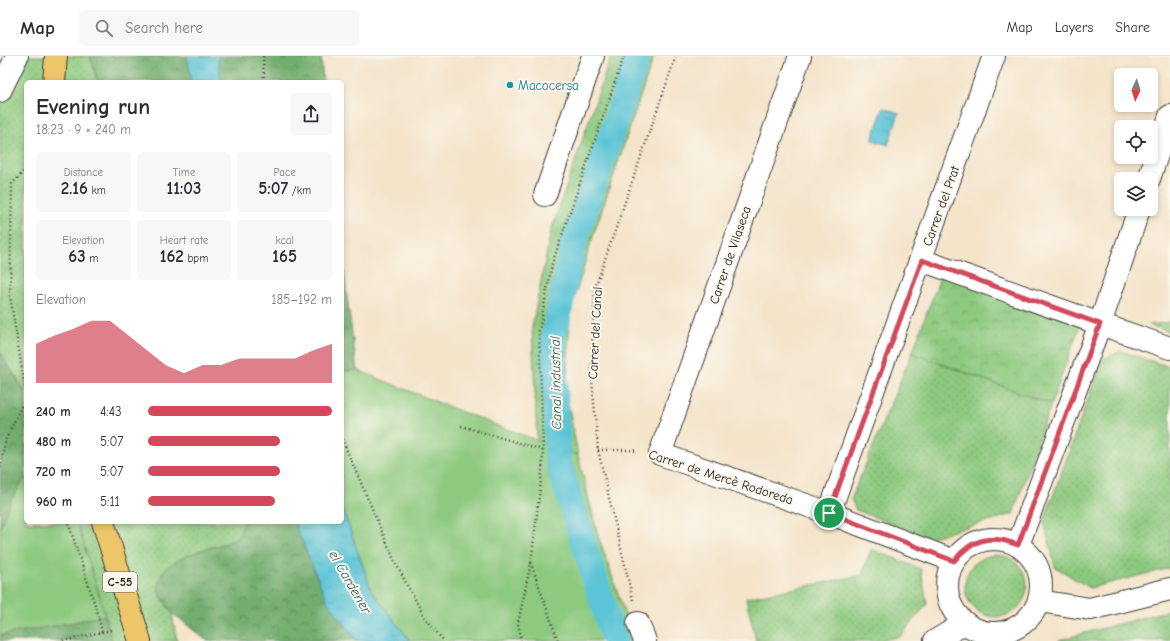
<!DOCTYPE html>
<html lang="en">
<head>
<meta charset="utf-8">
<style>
  body { margin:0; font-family:"Comic Neue",sans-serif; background:#f7f7f7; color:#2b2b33; height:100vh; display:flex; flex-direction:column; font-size:15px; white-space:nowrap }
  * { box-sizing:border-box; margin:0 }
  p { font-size:13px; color:#7c7c81 }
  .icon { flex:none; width:22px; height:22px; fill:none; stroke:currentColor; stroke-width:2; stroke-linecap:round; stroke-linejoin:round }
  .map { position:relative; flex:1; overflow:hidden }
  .side { position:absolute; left:24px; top:24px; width:320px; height:444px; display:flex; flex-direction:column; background:#fff; border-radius:6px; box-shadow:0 2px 6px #0003 }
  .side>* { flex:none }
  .needle { width:26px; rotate:184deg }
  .fabs { position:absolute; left:1114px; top:12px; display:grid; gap:8px }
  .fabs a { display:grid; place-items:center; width:44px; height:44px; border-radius:6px; background:#fff; box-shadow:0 2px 6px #0003; font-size:20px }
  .pin { position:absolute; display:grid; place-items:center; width:34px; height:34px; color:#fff; margin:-17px; border:2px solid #fff; border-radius:50%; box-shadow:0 1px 4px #0007 }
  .round { display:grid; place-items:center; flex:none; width:42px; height:42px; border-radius:6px; background:#f7f7f7 }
  .head { display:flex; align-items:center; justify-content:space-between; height:68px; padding:0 12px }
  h1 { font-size:22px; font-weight:700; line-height:30px }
  .figures { display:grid; grid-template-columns:repeat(3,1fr); gap:6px; height:68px; padding:4px 12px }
  .figures div { display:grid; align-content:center; border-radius:6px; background:#f7f7f7; text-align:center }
  .figures b { font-size:17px; font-weight:700 }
  .figures small { font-size:11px; font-weight:400 }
  .figures p { font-size:11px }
  .chart { height:112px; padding:8px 12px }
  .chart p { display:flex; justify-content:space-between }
  .chart svg { width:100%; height:72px; margin-top:4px; fill:#d1495b; opacity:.7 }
  ul { padding:0 12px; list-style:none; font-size:13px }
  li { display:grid; grid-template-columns:64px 48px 1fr; align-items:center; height:30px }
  li i { height:10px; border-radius:5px; background:#d1495b }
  header { display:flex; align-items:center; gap:24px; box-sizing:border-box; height:56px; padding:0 20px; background:#fff; border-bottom:1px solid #e1e1e2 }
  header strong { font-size:19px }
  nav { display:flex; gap:22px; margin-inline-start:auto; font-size:14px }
  .search { width:280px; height:36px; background:#f7f7f7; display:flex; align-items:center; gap:10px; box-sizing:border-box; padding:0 14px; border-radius:6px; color:#7c7c81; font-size:15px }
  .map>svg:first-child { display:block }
</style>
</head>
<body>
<header>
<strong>Map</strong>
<div class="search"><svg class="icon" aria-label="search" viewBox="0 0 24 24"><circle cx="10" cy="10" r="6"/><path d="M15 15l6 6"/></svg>Search here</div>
<nav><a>Map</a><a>Layers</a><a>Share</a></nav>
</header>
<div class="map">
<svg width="1170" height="585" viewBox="0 0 1170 585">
  <defs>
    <pattern id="grass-dots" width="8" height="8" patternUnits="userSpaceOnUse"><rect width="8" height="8" fill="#8dc97f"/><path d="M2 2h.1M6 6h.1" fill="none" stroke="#79ac6d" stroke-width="1.8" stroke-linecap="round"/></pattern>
    <pattern id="forest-crowns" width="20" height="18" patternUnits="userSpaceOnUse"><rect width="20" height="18" fill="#72ad6e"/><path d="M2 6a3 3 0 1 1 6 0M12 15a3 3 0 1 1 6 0" fill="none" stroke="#5d8c5a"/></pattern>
    <pattern id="park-crowns" width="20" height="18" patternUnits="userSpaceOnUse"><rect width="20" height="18" fill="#8dc97f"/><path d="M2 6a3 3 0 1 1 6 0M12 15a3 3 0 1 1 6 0" fill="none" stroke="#79ac6d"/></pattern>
    <pattern id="water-ripples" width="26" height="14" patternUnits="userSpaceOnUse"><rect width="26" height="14" fill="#5bc4d7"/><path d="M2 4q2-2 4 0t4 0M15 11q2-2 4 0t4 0" fill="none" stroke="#4fa8b8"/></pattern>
  </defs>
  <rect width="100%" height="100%" fill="#fbf7ec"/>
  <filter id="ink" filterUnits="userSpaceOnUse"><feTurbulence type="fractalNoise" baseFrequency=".025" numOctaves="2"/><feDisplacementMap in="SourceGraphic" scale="8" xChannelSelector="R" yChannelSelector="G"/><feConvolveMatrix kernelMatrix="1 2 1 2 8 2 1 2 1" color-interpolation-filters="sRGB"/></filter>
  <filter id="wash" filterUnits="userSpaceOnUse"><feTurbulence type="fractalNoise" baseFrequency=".012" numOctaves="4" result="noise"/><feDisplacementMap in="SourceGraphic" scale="16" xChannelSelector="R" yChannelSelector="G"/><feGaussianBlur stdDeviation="0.9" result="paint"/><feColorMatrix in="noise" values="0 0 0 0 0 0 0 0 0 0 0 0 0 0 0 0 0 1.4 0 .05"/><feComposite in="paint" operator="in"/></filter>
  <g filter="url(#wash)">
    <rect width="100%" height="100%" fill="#f4e4ca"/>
    <g fill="url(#grass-dots)" stroke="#54724e">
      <polygon points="6,0 90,0 98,26 26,26 26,338 0,296 0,51"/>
      <polygon points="611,0 654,0 589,192 570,259 566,336 578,399 537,385 532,270 551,175"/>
      <polygon points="1170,266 1170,276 1149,269"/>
      <polygon points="1120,295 1170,311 1170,512 1090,532 1055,511 1044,465 1102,304"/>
      <polygon points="912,297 1051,348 1013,458 929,482 856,454 851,443"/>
      <path d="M 77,466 L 244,466 C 242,473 239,480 233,484 C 226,488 219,489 212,491 C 198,495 175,503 165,514 C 160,519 159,528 158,535 L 172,557 L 177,585 L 112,585 Z"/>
      <polygon points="871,493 921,513 927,548 901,580 878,585 756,585 746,542 862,519"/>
      <circle cx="996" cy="530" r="31"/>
      <polygon points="1170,554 1170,585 1059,585 1059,584"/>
    </g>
    <g fill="url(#forest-crowns)" stroke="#476445">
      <polygon points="90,0 187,0 191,26 98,26"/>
      <polygon points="218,0 321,0 323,26 221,26"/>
      <polygon points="342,203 357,314 342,316"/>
      <polygon points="0,296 26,338 26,420 10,446 0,472"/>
      <path d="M 244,466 L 294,466 L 327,545 L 357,585 L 207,585 L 172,557 L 158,535 C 159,528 160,519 165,514 C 174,503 198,495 212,491 C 219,489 226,488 233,484 C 239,480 242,473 244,466 Z"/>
      <polygon points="105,559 112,585 0,585 0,579 69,567"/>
    </g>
    <polygon fill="url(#park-crowns)" stroke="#54724e" points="942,216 1081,267 1051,348 912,297"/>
    <g fill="#8dc97f" stroke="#54724e">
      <path d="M 357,314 C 430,343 503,373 578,399 L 597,476 L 634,585 L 410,585 L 371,534 L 342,451 L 342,316 Z"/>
      <polygon points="26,420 26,466 77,466 105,559 69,567 0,579 0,472 10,446"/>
    </g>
    <g fill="url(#water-ripples)" stroke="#3c707a">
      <polygon points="187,0 218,0 221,26 191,26"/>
      <polygon points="883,52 899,57 888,89 872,84"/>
      <polygon points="342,451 371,534 410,585 357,585 327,545 294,466 342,466"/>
    </g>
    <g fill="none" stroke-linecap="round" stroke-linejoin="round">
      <polyline stroke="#5bc4d7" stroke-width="26" points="615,585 611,574 558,406 553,284 574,186 638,0"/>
    </g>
  </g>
  <g filter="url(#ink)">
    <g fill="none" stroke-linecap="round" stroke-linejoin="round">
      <defs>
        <g id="minor">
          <polyline points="800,0 660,398 829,457 954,505"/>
          <polyline points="0,35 17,0"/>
          <polyline points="1149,123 1170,60"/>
          <polyline points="545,139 593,0"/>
          <polyline points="921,204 1100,268 1170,292"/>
          <polyline points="829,457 994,0"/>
          <circle cx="994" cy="530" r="47"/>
          <polyline points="1018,489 1100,268 1139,153"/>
          <polyline points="1039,545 1090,553 1170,533"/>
          <polyline points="638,567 645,585"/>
          <polyline points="935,585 965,567"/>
        </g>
        <g id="major">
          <polyline points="54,26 56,0"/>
          <polyline points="103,466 140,585"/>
        </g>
      </defs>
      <use href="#minor" stroke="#3c3a36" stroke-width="24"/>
      <use href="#major" stroke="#3c3a36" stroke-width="24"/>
      <g stroke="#3c3a36" stroke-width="2.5" stroke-dasharray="1 3" stroke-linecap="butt">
        <polyline points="263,0 264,26"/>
        <polyline points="26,113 12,128 10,240 26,338"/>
        <polyline points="461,370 543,394 539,275 552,208 624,0"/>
        <polyline points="342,383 396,508 425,562 444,585"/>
        <polyline points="598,394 627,394 638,395"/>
        <polyline points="0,411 6,383 26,340"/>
        <polyline points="531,507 558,585"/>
        <polyline points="633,544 598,394 591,311 595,232 676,0"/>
        <polyline points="102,576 111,574"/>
        <polyline points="63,585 102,576 96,552 68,466"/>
        <polyline points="521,585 518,567 531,507 542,416 543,394"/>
      </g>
      <use href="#minor" stroke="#fff" stroke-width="22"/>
      <use href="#major" stroke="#ecc669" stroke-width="22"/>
    </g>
  </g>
  <g fill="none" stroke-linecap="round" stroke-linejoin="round" filter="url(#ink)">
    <defs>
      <path id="route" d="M 922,204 L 1100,268 L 1018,489 C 992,478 972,482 954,505 L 829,457 Z"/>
    </defs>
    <use href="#route" stroke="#fff" stroke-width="8"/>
    <use href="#route" stroke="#d1495b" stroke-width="5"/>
  </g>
  <circle fill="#0f9aa8" stroke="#fbf7ec" stroke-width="1.5" cx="510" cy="29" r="4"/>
  <g text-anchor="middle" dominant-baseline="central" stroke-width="4" stroke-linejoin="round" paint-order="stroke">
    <rect fill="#fbf7ec" stroke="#5f5e5a" stroke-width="1" x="103" y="516" width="34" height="20" rx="3"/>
    <g font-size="12" font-weight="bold" fill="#1c1c1c">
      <text x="120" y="526">C-55</text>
    </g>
    <g font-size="13" fill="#0d838f" stroke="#fbf7ec" text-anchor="start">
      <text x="518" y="29">Macocersa</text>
    </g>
    <g font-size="13" fill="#1c1c1c" stroke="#fbf7ec">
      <text transform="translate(941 150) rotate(-70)">Carrer del Prat</text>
      <text transform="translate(730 199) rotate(-71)">Carrer de Vilaseca</text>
      <text transform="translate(595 277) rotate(-87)">Carrer del Canal</text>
      <text transform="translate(721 421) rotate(18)">Carrer de Mercè Rodoreda</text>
    </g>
    <g font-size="14" font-style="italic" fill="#355f67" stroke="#fbf7ec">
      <text transform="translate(556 327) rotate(-91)">Canal industrial</text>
      <text transform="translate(350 526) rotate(60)">el Cardener</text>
    </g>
  </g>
</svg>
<div class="fabs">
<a><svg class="needle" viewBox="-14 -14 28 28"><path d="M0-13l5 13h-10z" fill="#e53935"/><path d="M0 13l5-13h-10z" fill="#7c7c81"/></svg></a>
<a><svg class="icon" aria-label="locate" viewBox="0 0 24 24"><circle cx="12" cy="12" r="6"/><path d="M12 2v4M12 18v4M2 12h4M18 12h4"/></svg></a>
<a><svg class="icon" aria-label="layers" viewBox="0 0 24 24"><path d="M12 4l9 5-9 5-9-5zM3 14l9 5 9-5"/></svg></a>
</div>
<div class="pin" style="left:829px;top:457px;background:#1e9e55"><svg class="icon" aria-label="arrive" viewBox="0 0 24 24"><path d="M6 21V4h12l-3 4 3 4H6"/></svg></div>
<section class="side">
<div class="head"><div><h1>Evening run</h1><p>18:23 · 9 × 240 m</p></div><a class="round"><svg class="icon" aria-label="share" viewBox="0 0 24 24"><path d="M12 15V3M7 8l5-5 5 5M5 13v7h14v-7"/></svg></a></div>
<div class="figures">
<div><p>Distance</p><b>2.16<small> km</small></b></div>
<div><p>Time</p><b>11:03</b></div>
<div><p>Pace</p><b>5:07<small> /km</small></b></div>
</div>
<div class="figures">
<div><p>Elevation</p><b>63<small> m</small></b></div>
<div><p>Heart rate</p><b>162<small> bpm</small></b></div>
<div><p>kcal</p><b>165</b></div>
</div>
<div class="chart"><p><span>Elevation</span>185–192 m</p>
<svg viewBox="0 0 160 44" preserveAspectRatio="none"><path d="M0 44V20L10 15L20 11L30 6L40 6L50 15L60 24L70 33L80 38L90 33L100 33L110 29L120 29L130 29L140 29L150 24L160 20V44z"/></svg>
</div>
<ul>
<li><b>240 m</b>4:43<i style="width:100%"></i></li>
<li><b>480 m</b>5:07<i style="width:72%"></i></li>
<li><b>720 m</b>5:07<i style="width:72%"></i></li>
<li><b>960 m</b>5:11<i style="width:69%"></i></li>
</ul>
</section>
</div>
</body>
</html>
